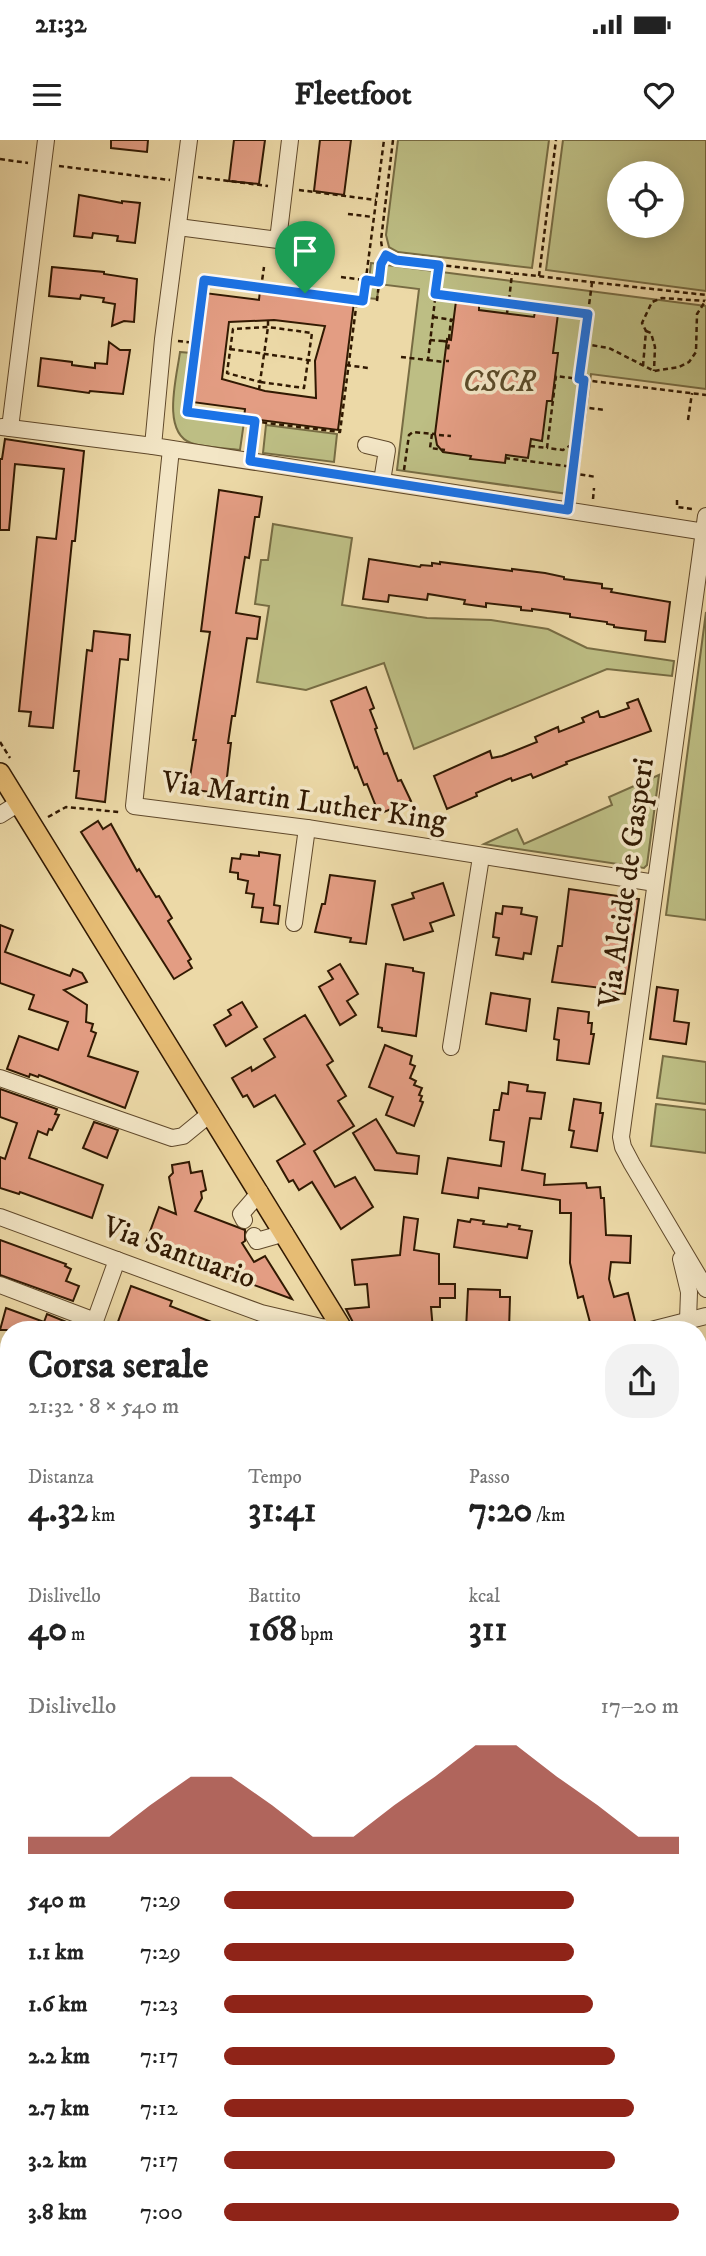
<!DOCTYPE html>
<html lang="it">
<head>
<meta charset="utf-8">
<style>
  body { margin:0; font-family:"IM FELL DW Pica",serif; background:#f2f2f2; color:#222; height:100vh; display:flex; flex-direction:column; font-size:26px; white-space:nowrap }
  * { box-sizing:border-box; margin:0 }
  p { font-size:23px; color:#767676 }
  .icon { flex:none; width:38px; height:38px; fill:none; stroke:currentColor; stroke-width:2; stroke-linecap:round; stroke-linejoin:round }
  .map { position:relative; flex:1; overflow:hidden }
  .sheet { position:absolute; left:0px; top:1181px; width:707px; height:936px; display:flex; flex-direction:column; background:#fff; border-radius:28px 28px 0 0; box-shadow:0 4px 18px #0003 }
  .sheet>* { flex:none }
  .fabs { position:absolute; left:607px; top:21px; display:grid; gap:14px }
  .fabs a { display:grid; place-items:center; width:77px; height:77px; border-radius:50%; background:#fff; box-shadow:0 4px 18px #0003; font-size:35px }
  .pin { position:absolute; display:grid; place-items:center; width:60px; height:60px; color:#fff; margin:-72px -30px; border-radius:50% 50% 50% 0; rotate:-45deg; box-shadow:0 0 7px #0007 }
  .pin .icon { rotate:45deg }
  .round { display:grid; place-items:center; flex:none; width:74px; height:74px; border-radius:28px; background:#f2f2f2 }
  .overview { display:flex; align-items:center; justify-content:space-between; height:119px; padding:0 28px }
  h1 { font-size:38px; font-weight:700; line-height:52px }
  .figures { display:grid; grid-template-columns:repeat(3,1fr); gap:10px; height:119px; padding:7px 28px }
  .figures div { display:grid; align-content:center }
  .figures b { font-size:35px; font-weight:700 }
  .figures small { font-size:19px; font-weight:400 }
  .figures p { font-size:19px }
  .chart { height:196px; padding:14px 28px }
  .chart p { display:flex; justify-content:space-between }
  .chart svg { width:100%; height:126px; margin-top:7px; fill:#8f2418; opacity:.7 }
  ul { padding:0 28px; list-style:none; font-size:23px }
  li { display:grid; grid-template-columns:112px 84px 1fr; align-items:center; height:52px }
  li i { height:18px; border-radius:9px; background:#8f2418 }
  .status { display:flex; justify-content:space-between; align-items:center; height:49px; padding:0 35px; background:#fff; direction:ltr }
  .status svg { height:19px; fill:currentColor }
  header { display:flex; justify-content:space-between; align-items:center; height:91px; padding:0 28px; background:#fff; font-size:32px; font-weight:700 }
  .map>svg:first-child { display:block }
</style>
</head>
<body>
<div class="status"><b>21:32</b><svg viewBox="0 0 49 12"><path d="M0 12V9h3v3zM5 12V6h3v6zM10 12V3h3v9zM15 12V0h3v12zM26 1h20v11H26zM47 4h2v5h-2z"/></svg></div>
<header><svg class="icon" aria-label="menu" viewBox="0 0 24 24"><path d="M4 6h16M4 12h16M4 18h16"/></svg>Fleetfoot<svg class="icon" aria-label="heart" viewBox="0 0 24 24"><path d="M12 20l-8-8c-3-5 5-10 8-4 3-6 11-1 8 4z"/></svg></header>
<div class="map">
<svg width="706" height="2116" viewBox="0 0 706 2116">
  <rect width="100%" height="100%" fill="#ecd9a7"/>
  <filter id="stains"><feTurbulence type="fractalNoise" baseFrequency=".00286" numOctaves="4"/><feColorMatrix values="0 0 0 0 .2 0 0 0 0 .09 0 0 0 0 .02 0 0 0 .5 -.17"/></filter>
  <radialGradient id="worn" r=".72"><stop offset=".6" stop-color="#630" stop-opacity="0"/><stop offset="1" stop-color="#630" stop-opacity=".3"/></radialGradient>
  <g fill="#bdbe84" stroke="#776c43" stroke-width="2" fill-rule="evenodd">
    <polygon points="398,0 549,0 532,128 398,112 389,107 386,95"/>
    <path d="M 563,0 L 706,0 L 706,151 L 546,130 ZM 620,33 L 672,33 L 672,86 L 620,86 Z"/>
    <polygon points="371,123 706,166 706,249 591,234 575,355 397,330 419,149 379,144 377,159 367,158"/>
    <path d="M 180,212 L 191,213 L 183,274 L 244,282 L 240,310 C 225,308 205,308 191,303 C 161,292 177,236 180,212 Z"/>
    <polygon points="266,285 337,294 334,322 263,313"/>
    <polygon points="273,384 352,398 342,465 427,478 491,480 548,489 587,508 674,521 672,536 607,529 414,609 384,523 306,550 257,542 269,466 255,464 261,420 268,420"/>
    <polygon points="706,472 706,780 666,775"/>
    <polygon points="659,635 647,725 644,728 484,704 517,689 524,704 612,665 609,657"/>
    <polygon points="663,916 706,922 706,964 657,958"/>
    <polygon points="656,964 706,970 706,1013 651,1006"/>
  </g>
  <g fill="#e39d83" stroke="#311902" stroke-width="2" fill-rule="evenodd">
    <polygon points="111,0 148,0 147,12 111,8"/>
    <polygon points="234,0 265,0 259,44 229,41"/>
    <polygon points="320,0 351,0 344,55 314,51"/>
    <polygon points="79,55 122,63 122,61 140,63 135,103 117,101 118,96 93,93 92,98 74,96"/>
    <polygon points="52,127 104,132 104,134 137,139 134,182 124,181 112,186 115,164 103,162 104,158 81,155 80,159 49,156"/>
    <path d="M 260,150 L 354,162 L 338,290 L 244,278 L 245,269 L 192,262 L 205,153 L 259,160 ZM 274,180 L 325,186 L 315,221 L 316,258 L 265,251 L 222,239 L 229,182 Z"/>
    <polygon points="456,161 479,164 479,170 534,177 535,172 558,174 553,213 558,213 552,261 547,261 542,301 531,299 528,318 506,315 505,323 470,319 471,316 443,312 437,305 435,294 447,199 451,200"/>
    <polygon points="109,202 120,210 130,210 123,254 90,251 89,253 38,246 41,218 72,222 72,225 95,228 95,223 107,224"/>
    <polygon points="5,299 84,311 75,401 72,401 53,588 29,586 31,572 19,571 37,397 56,399 64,329 15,324 9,390 0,390 0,319 2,319"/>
    <polygon points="219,350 262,357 259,377 255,377 249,418 245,417 236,473 260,477 257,499 247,498 235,576 232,576 228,603 231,603 225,654 188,649 196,600 193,600 210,492 201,491"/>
    <polygon points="369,419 420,427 421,425 432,426 432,423 440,424 440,422 512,431 512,429 545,433 564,437 564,439 602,444 602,448 612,449 611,452 670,462 665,502 645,500 646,491 614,487 614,485 607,484 607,482 570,477 570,474 532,469 532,471 521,470 521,467 486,463 486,467 464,464 465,460 428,454 427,460 389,455 388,462 363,459"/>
    <polygon points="94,491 130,495 128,520 120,519 105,662 76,658 79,631 74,631 87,510 92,511"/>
    <polygon points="366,547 374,568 370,570 377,588 375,589 384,614 387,613 398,641 401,640 411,661 379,674 367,644 364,645 357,627 355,628 331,561"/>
    <polygon points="638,559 651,591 566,622 567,624 533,638 531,634 512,641 511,638 476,653 477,656 447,669 434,636 490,611 492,618 502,616 537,602 535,597 558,587 559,592 584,582 582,578 598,571 600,577 604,577 629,568 627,563"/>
    <polygon points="98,681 103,689 111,684 137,731 139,729 156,757 159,756 172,778 168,781 191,819 188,821 192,828 174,839 81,692"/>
    <polygon points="259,712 280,715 274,765 280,766 278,784 261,782 263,768 252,767 254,754 246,753 248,741 238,739 238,733 230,732 232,718 240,719 241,714 259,716"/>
    <polygon points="330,735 375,741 366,804 350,802 351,798 315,792 322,764 325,764"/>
    <polygon points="443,743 454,775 430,783 433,791 404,800 392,765 414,758 412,753"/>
    <polygon points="569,749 639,759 625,854 601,851 602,848 552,842 558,806 562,806"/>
    <polygon points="503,766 522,768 521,774 537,777 531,814 524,813 523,819 496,815 499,798 493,797 496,773 502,774"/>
    <polygon points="0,785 13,790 5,812 70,836 73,829 82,833 87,842 64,850 87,865 86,882 93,884 91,891 96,893 88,916 138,932 125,968 39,935 38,937 30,934 29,937 7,929 19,896 58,910 68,882 29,869 34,855 0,843"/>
    <polygon points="340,824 358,854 347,861 356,875 340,885 319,847 333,839 328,831"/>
    <polygon points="386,824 413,828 413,831 424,833 416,896 382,891 382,888 378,887"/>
    <polygon points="657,847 678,850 674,881 689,883 686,904 650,899"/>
    <polygon points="491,853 530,859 526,891 486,884"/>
    <polygon points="242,862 257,887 226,906 214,885 231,875 228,870"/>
    <polygon points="558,868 589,872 588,883 592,883 591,894 594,894 589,924 557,920 559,900 554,899"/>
    <polygon points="305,875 333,921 327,925 346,956 338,961 354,986 314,1011 335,1047 355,1037 373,1067 341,1089 312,1042 299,1050 293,1040 289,1042 277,1021 305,1004 275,955 254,967 247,955 243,957 232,938 251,927 252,931 275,917 264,899"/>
    <polygon points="385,905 412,916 410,924 415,926 410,938 416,941 414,945 422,948 419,955 422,956 420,961 423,962 414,986 386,975 393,957 369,947"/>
    <polygon points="509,942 528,945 527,951 545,953 541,979 530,978 522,1030 545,1034 544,1045 586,1043 587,1048 600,1047 601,1058 604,1058 606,1095 631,1096 630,1123 611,1122 609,1139 614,1157 628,1153 636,1185 615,1190 592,1190 583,1156 578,1158 570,1123 571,1073 560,1073 560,1060 479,1048 478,1058 442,1053 448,1018 501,1026 504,1002 490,1000 494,970 499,970 502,953 508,954"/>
    <polygon points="0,949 57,969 55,974 59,975 52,990 49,989 47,995 38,991 29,1018 103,1045 92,1078 20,1052 19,1054 0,1048 0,1017 5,1019 17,983 0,977"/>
    <polygon points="574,959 601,963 600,973 603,973 597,1011 571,1007 574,991 569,990"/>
    <polygon points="376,979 397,1013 419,1016 417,1034 375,1030 353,993"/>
    <polygon points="94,982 118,990 107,1018 83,1008"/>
    <polygon points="189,1022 191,1033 202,1031 206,1050 201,1052 202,1058 195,1071 245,1090 245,1101 242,1103 254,1122 265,1116 292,1159 145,1105 159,1067 176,1074 169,1037 173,1033 172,1025"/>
    <polygon points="404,1077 418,1079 414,1110 439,1114 439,1144 455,1144 455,1158 440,1158 440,1167 431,1167 433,1190 357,1190 346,1169 369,1167 367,1144 355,1145 352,1120 400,1115"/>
    <polygon points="471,1079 484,1081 483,1084 507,1087 508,1084 520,1086 519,1089 532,1091 527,1118 454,1107 458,1080 470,1082"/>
    <polygon points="0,1100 66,1124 65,1126 71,1129 66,1141 79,1146 73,1161 0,1135"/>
    <polygon points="131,1146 172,1161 170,1166 232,1190 115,1190"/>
    <polygon points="468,1149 500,1150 500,1157 510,1157 509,1190 466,1190"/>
    <polygon points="6,1168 44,1182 47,1174 86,1190 0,1190"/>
  </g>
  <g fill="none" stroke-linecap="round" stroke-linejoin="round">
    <defs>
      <g id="minor">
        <polyline points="189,0 163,199 153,306 706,392"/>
        <polyline points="178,87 278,100 290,0"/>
        <polyline points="2,287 153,306"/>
        <polyline points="10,288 46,0"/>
        <polyline points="366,305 387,310 382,341"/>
        <polyline points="171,309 134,666 307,688 655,743"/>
        <polyline points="706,376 621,997 623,1007 632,1024 706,1149"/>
        <polyline points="0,675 19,663"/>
        <polyline points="294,783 307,688"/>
        <polyline points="451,907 481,717"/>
        <polyline points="0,938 172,998 183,996 211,973"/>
        <polyline points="0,1077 261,1173 321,1187 343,1189"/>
        <polyline points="244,1080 241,1074 260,1052"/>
        <polyline points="254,1096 257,1101 285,1093"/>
        <polyline points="681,1119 689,1152 688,1180"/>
        <polyline points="0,1145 95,1181 117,1120"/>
        <polyline points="651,1190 706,1176"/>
        <polyline points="0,1345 9,1348"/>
        <polyline points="698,1438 706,1439"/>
        <polyline points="698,1536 706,1537"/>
        <polyline points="698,1643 706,1644"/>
        <polyline points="0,1644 9,1647"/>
        <polyline points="698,1859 706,1858"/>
      </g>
      <g id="major">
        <polyline points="0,633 343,1190"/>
        <polyline points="698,1775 706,1787"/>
      </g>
    </defs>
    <use href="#minor" stroke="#60492b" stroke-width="18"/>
    <use href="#major" stroke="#311902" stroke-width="22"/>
    <g stroke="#311902" stroke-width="2.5" stroke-dasharray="5 3.5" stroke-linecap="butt">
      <path d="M 393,0 L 381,100 C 382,112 385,115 395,120 L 706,155"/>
      <polyline points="0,19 28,23"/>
      <polyline points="59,26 170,40"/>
      <polyline points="198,37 268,46"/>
      <polyline points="299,50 376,60"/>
      <polyline points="348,74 373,77"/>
      <polyline points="539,136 556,0"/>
      <polyline points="341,137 379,142"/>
      <polyline points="261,148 264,127"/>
      <polyline points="272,151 272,149 204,140 187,273 340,292 357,160 272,149"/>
      <polyline points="305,154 308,134"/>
      <polyline points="435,154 588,174"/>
      <polyline points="357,160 363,161 384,0"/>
      <polyline points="509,160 512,134"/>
      <polyline points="377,161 381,124 385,115"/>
      <polyline points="433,177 454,180"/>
      <polyline points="646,191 651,193 655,207 654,231"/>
      <polyline points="449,199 451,179"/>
      <polyline points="430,200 443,201"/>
      <polyline points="178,201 196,203"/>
      <polyline points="584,204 609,208 654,231 679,227 689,222 696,212 697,174 706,160"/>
      <polyline points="230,209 315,221"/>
      <polyline points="401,217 428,220 439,125"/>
      <polyline points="428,220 444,222"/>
      <polyline points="446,221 449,221"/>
      <polyline points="346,225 368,228"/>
      <polyline points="643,226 646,191 642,183 652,162 662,158 705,161"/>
      <polyline points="584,240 706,255"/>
      <polyline points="259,250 260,242 304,248 312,193 268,187 233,189 227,233 260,242 268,187 268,180"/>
      <polyline points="581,267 605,270"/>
      <polyline points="688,280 692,253"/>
      <polyline points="432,294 430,308 445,310"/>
      <polyline points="439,295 451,296"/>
      <polyline points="530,306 547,308 556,236 579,239 571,305 563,310 547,308"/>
      <polyline points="252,307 255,279"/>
      <polyline points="505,318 573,327"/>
      <polyline points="404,330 409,295 413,292 435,294"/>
      <polyline points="572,333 596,337"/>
      <polyline points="570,354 584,240 579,239 592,143"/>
      <polyline points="593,359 594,348"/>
      <polyline points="677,360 677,367 692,369"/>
      <polyline points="0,602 10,618"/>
      <polyline points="48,677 66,667 119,672"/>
      <polyline points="0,2010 9,2009"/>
      <polyline points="638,2109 649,2116"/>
      <path d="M 35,2116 C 146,2104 260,2112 372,2114 L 379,2116"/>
    </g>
    <use href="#minor" stroke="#f3e6c6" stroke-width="16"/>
    <use href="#major" stroke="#e6bc74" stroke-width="19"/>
    <g stroke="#311902" stroke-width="2.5" stroke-dasharray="5 3.5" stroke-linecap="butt">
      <polyline points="507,173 509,160"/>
      <polyline points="443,201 449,202 448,210"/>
    </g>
  </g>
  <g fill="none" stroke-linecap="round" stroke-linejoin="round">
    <defs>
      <polygon id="route" points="386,115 396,120 439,125 435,154 588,174 579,239 584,240 568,370 250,321 255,281 187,272 204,140 363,161 366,140 379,142 381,124"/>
    </defs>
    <use href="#route" stroke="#fff" stroke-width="14"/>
    <use href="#route" stroke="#1a73e8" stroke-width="9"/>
  </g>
  <g text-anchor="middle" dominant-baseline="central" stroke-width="7" stroke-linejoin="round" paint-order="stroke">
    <g font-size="30" font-style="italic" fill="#5b4b29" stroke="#f3e6c6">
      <text x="499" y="242">CSCR</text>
    </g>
    <g font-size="30" fill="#311902" stroke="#f3e6c6">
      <text transform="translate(304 662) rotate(8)">Via Martin Luther King</text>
      <text transform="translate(627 743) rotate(-82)">Via Alcide de Gasperi</text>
      <text transform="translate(179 1113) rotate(20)">Via Santuario</text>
    </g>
  </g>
  <rect width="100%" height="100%" filter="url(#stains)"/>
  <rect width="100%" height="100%" fill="url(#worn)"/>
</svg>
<div class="fabs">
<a><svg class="icon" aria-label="locate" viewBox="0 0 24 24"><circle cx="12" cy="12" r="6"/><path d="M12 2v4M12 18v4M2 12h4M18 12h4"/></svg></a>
</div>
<div class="pin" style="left:305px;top:153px;background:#1e9e55"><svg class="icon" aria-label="arrive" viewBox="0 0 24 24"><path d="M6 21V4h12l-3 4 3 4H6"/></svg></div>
<section class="sheet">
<div class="overview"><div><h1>Corsa serale</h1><p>21:32 · 8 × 540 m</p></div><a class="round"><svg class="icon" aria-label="share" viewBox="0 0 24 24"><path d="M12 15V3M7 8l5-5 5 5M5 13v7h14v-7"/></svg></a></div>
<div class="figures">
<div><p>Distanza</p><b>4.32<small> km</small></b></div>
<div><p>Tempo</p><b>31:41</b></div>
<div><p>Passo</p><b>7:20<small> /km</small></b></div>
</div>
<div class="figures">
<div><p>Dislivello</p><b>40<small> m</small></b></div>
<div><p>Battito</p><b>168<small> bpm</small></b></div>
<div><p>kcal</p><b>311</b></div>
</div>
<div class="chart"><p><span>Dislivello</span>17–20 m</p>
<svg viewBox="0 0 160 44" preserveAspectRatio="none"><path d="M0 44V38L10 38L20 38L30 27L40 17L50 17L60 27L70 38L80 38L90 27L100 17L110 6L120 6L130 17L140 27L150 38L160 38V44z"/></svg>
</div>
<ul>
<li><b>540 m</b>7:29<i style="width:77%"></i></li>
<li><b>1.1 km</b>7:29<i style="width:77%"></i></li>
<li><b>1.6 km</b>7:23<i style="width:81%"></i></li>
<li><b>2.2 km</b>7:17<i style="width:86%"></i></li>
<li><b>2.7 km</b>7:12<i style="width:90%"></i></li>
<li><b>3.2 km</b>7:17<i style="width:86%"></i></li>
<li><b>3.8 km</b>7:00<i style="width:100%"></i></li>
</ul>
</section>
</div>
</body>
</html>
